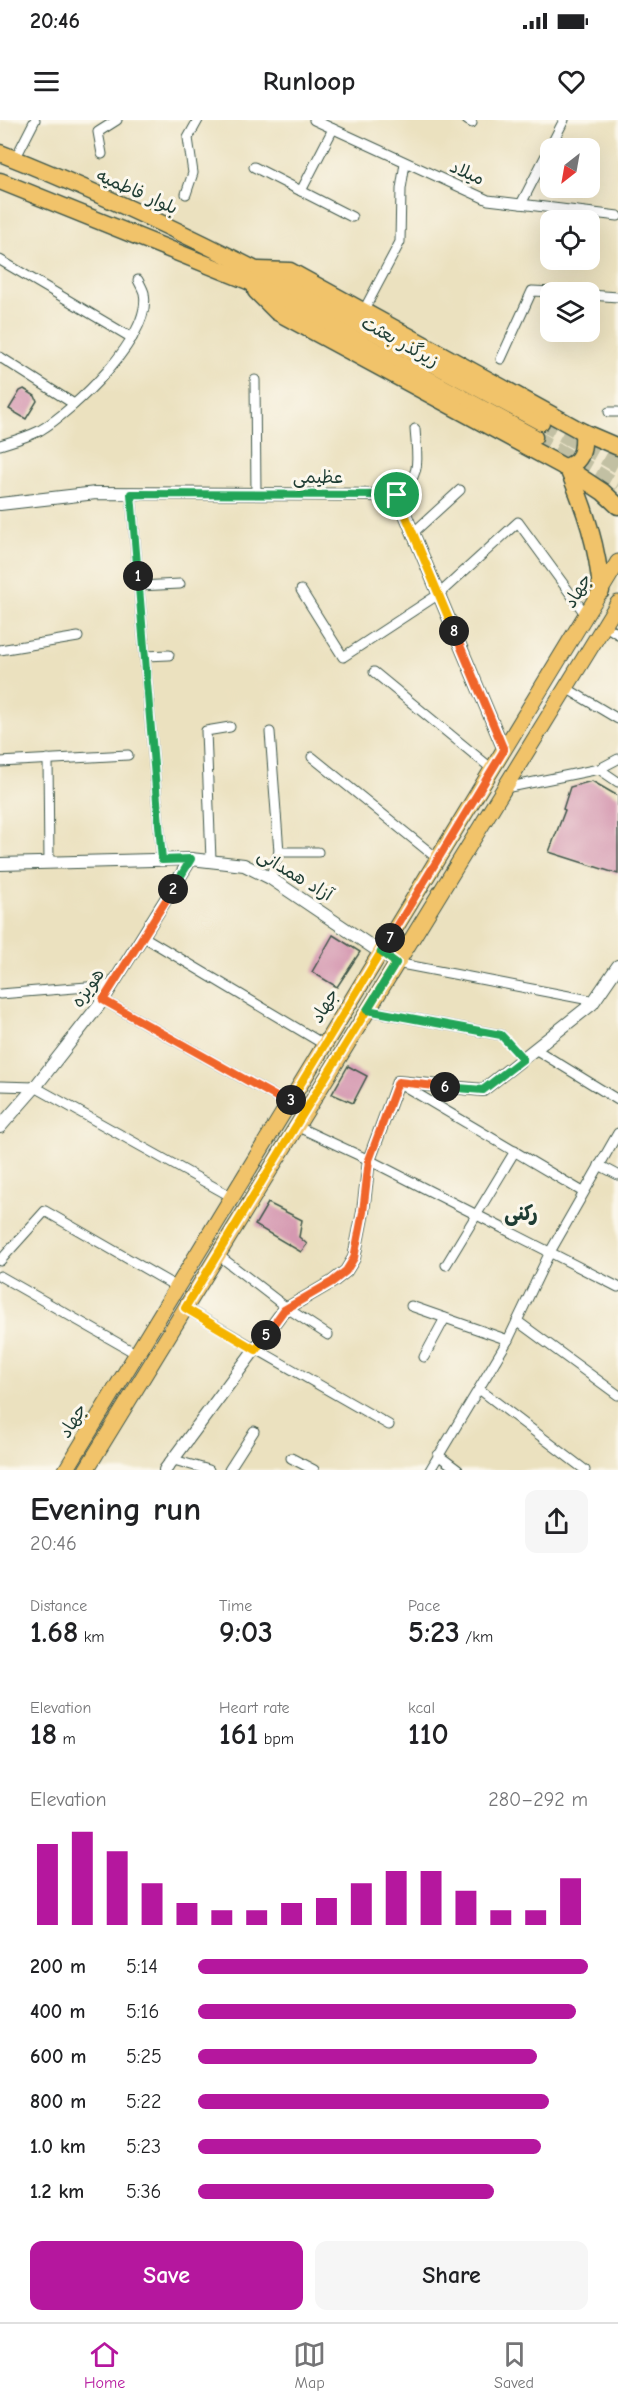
<!DOCTYPE html>
<html lang="en">
<head>
<meta charset="utf-8">
<style>
  body { margin:0; font-family:"Comic Neue","Playpen Sans Arabic",sans-serif; background:#f6f6f6; color:#202124; height:100vh; display:flex; flex-direction:column; font-size:22px; white-space:nowrap }
  * { box-sizing:border-box; margin:0 }
  p { font-size:20px; color:#757577 }
  .icon { flex:none; width:33px; height:33px; fill:none; stroke:currentColor; stroke-width:2; stroke-linecap:round; stroke-linejoin:round }
  .map { position:relative; height:1350px; overflow:hidden }
  .details { display:flex; flex-direction:column; background:#fff; flex:1 }
  .details>* { flex:none }
  .needle { width:39px; rotate:211deg }
  .controls { position:absolute; left:540px; top:18px; display:grid; gap:12px }
  .controls a { display:grid; place-items:center; width:60px; height:60px; border-radius:12px; background:#fff; box-shadow:0 6px 24px #0002; font-size:30px }
  .pin { position:absolute; display:grid; place-items:center; width:51px; height:51px; color:#fff; margin:-26px; border:3px solid #fff; border-radius:50%; box-shadow:0 2px 6px #0007 }
  .km { position:absolute; width:30px; height:30px; margin:-15px; border-radius:50%; background:#222; color:#fff; font-size:16px; line-height:30px; text-align:center }
  .round { display:grid; place-items:center; flex:none; width:63px; height:63px; border-radius:12px; background:#f6f6f6 }
  .overview { display:flex; align-items:center; justify-content:space-between; height:102px; padding:0 30px }
  h1 { font-size:33px; font-weight:600; line-height:45px }
  .stats { display:grid; grid-template-columns:repeat(3,1fr); gap:9px; height:102px; padding:6px 30px }
  .stats div { display:grid; align-content:center }
  .stats b { font-size:30px; font-weight:600 }
  .stats small { font-size:16px; font-weight:400 }
  .stats p { font-size:16px }
  .chart { height:168px; padding:12px 30px }
  .chart p { display:flex; justify-content:space-between }
  .chart svg { width:100%; height:108px; margin-top:6px; stroke:#b5179e; stroke-width:6 }
  .button { display:flex; gap:12px; margin-top:auto; padding:12px 30px }
  .button a { flex:1; height:69px; border-radius:12px; background:#b5179e; color:#fff; font-size:24px; font-weight:600; line-height:69px; text-align:center }
  .button a+a { background:#f6f6f6; color:#202124 }
  ul { padding:0 30px; list-style:none; font-size:20px }
  li { display:grid; grid-template-columns:96px 72px 1fr; align-items:center; height:45px }
  li i { height:15px; border-radius:8px; background:#b5179e }
  .status { display:flex; justify-content:space-between; align-items:center; height:42px; padding:0 30px; background:#fff; direction:ltr }
  .status svg { height:16px; fill:currentColor }
  header { display:flex; justify-content:space-between; align-items:center; height:78px; padding:0 30px; background:#fff; font-size:27px; font-weight:600 }
  .tab-bar { display:flex; justify-content:space-around; align-items:center; height:84px; border-top:2px solid #e0e0e0; background:#fff; font-size:16px; color:#757577 }
  .tab-bar a { display:grid; justify-items:center; gap:3px }
  .tab-bar .current { color:#b5179e }
  .map>svg:first-child { display:block }
</style>
</head>
<body>
<div class="status"><b>20:46</b><svg viewBox="0 0 49 12"><path d="M0 12V9h3v3zM5 12V6h3v6zM10 12V3h3v9zM15 12V0h3v12zM26 1h20v11H26zM47 4h2v5h-2z"/></svg></div>
<header><svg class="icon" aria-label="menu" viewBox="0 0 24 24"><path d="M4 6h16M4 12h16M4 18h16"/></svg>Runloop<svg class="icon" aria-label="heart" viewBox="0 0 24 24"><path d="M12 20l-8-8c-3-5 5-10 8-4 3-6 11-1 8 4z"/></svg></header>
<div class="map">
<svg width="618" height="1350" viewBox="0 0 618 1350">
  <rect width="100%" height="100%" fill="#fbf7ec"/>
  <filter id="ink" filterUnits="userSpaceOnUse"><feTurbulence type="fractalNoise" baseFrequency=".0167" numOctaves="2"/><feDisplacementMap in="SourceGraphic" scale="12" xChannelSelector="R" yChannelSelector="G"/><feConvolveMatrix kernelMatrix="1 2 1 2 8 2 1 2 1" color-interpolation-filters="sRGB"/></filter>
  <filter id="wash" filterUnits="userSpaceOnUse"><feTurbulence type="fractalNoise" baseFrequency=".008" numOctaves="4" result="noise"/><feDisplacementMap in="SourceGraphic" scale="24" xChannelSelector="R" yChannelSelector="G"/><feGaussianBlur stdDeviation="1.35" result="paint"/><feColorMatrix in="noise" values="0 0 0 0 0 0 0 0 0 0 0 0 0 0 0 0 0 1.4 0 .05"/><feComposite in="paint" operator="in"/></filter>
  <g filter="url(#wash)">
    <rect width="100%" height="100%" fill="#ebe1bf"/>
    <g id="blocks">
      <g fill="#d599b1">
        <polygon points="24,269 35,276 37,281 26,299 9,289 20,271"/>
        <polygon points="592,661 618,676 618,754 549,732 565,690 563,689 570,667"/>
        <polygon points="333,815 360,832 337,867 312,852"/>
        <polygon points="348,946 367,956 353,983 332,974"/>
        <polygon points="268,1083 302,1100 299,1117 307,1124 301,1132 255,1105"/>
      </g>
    </g>
  </g>
  <g filter="url(#ink)">
    <use href="#blocks" fill-opacity="0" stroke="#3e5649" stroke-width="1.5"/>
    <g fill="none" stroke-linecap="round" stroke-linejoin="round">
      <g stroke="#c2c0a3" stroke-width="16" stroke-dasharray="16 8" stroke-linecap="butt">
        <polyline points="541,302 618,345"/>
        <polyline points="534,317 618,366"/>
      </g>
      <defs>
        <g id="minor">
          <polyline points="314,0 488,80 618,96"/>
          <polyline points="467,0 472,3"/>
          <polyline points="102,34 98,12 117,0"/>
          <polyline points="15,39 35,0"/>
          <polyline points="254,47 352,97"/>
          <polyline points="301,71 333,9"/>
          <polyline points="186,74 193,53 188,18 198,0"/>
          <polyline points="521,84 564,0"/>
          <polyline points="0,140 132,218"/>
          <polyline points="590,175 618,177"/>
          <polyline points="364,190 400,122 401,69 405,43"/>
          <polyline points="0,237 74,284"/>
          <polyline points="501,239 532,171 553,172"/>
          <polyline points="255,260 256,375"/>
          <polyline points="609,292 618,292"/>
          <path d="M 0,325 C 13,321 27,317 39,311 C 73,291 153,216 144,173 C 143,169 140,164 138,160"/>
          <polyline points="131,374 162,740"/>
          <path d="M 397,375 C 423,355 417,339 415,309"/>
          <polyline points="413,413 460,370"/>
          <polyline points="139,466 180,464"/>
          <polyline points="301,470 343,537 439,474 518,402 586,495"/>
          <polyline points="604,505 618,514"/>
          <polyline points="0,530 78,517"/>
          <polyline points="145,536 169,535"/>
          <polyline points="374,552 492,649"/>
          <polyline points="566,568 618,599"/>
          <polyline points="270,612 279,732 270,758"/>
          <polyline points="312,637 438,739"/>
          <polyline points="48,639 49,743"/>
          <polyline points="0,642 128,635"/>
          <polyline points="599,649 618,662"/>
          <polyline points="505,668 599,649 618,639"/>
          <polyline points="279,732 318,732"/>
          <polyline points="211,740 206,611 230,607"/>
          <polyline points="144,817 325,925"/>
          <polyline points="396,843 595,881"/>
          <polyline points="0,874 112,865"/>
          <polyline points="103,880 289,984"/>
          <polyline points="367,890 501,915"/>
          <polyline points="535,929 618,980"/>
          <polyline points="399,963 583,1072"/>
          <polyline points="0,966 35,967 232,1077"/>
          <polyline points="296,1006 369,1040 618,1167"/>
          <polyline points="599,1045 618,1055"/>
          <polyline points="217,1134 287,1188 328,1215"/>
          <polyline points="0,1141 45,1091 177,1167"/>
          <polyline points="446,1145 515,1031"/>
          <polyline points="0,1156 137,1234"/>
          <polyline points="411,1186 508,1220"/>
          <polyline points="185,1188 389,1305"/>
          <polyline points="517,1201 618,1275"/>
          <polyline points="424,1237 445,1198"/>
          <polyline points="479,1269 585,1350"/>
          <polyline points="438,1335 458,1350"/>
          <polyline points="291,1338 314,1350"/>
          <polyline points="174,1340 209,1350"/>
          <polyline points="229,1350 254,1311"/>
          <polyline points="430,1350 508,1220 550,1132 618,1013"/>
        </g>
        <g id="tertiary">
          <polyline points="0,384 96,373 397,375 504,630"/>
          <polyline points="0,744 191,739 244,745 270,758 396,843"/>
          <polyline points="0,1007 35,967 103,880 191,739"/>
          <polyline points="165,1350 284,1190 332,1162 346,1151 354,1138 363,1092 369,1040 398,962 483,970 592,884 618,846"/>
        </g>
        <g id="primary">
          <polyline points="66,1350 618,442"/>
          <polyline points="86,1350 618,483"/>
        </g>
        <g id="trunk">
          <path d="M 0,33 C 188,107 364,207 541,302"/>
          <polyline points="0,61 248,161 534,317"/>
          <polyline points="259,150 290,151 583,312 618,327"/>
          <polyline points="256,171 277,192 568,349 603,372 618,386"/>
          <path d="M 564,347 C 583,343 584,328 583,312"/>
          <path d="M 568,349 C 585,389 598,427 601,471"/>
        </g>
      </defs>
      <use href="#minor" stroke="#3e5649" stroke-width="11"/>
      <use href="#tertiary" stroke="#3e5649" stroke-width="14"/>
      <use href="#primary" stroke="#3e5649" stroke-width="17"/>
      <use href="#trunk" stroke="#3e5649" stroke-width="19"/>
      <polyline stroke="#3e5649" stroke-width="2" stroke-dasharray="1.5 4.5" stroke-linecap="butt" points="507,921 515,930"/>
      <use href="#minor" stroke="#fff" stroke-width="9"/>
      <use href="#tertiary" stroke="#fff" stroke-width="12"/>
      <use href="#primary" stroke="#f1c36a" stroke-width="15"/>
      <use href="#trunk" stroke="#f1c36a" stroke-width="16"/>
    </g>
  </g>
  <g fill="none" stroke-linecap="round" stroke-linejoin="round" filter="url(#ink)">
    <defs>
      <polyline id="split-1" points="138,456 131,374 397,375"/>
      <polyline id="split-2" points="138,456 162,740 191,739 173,769"/>
      <polyline id="split-3" points="173,769 103,880 289,984 291,980"/>
      <polyline id="split-4" points="291,980 381,832 396,843 314,976"/>
      <polyline id="split-5" points="266,1215 256,1230 185,1188 314,976"/>
      <polyline id="split-6" points="266,1215 284,1190 332,1162 346,1151 354,1138 363,1092 369,1040 398,962 445,967"/>
      <polyline id="split-7" points="390,818 381,832 396,843 367,890 501,915 523,939 483,970 445,967"/>
      <polyline id="split-8" points="390,818 504,630 454,511"/>
      <polyline id="split-9" points="397,375 454,511"/>
    </defs>
    <use href="#split-1" stroke="#fff" stroke-width="12"/>
    <use href="#split-2" stroke="#fff" stroke-width="12"/>
    <use href="#split-3" stroke="#fff" stroke-width="12"/>
    <use href="#split-4" stroke="#fff" stroke-width="12"/>
    <use href="#split-5" stroke="#fff" stroke-width="12"/>
    <use href="#split-6" stroke="#fff" stroke-width="12"/>
    <use href="#split-7" stroke="#fff" stroke-width="12"/>
    <use href="#split-8" stroke="#fff" stroke-width="12"/>
    <use href="#split-9" stroke="#fff" stroke-width="12"/>
    <use href="#split-1" stroke="#22a559" stroke-width="8"/>
    <use href="#split-2" stroke="#22a559" stroke-width="8"/>
    <use href="#split-3" stroke="#f0652b" stroke-width="8"/>
    <use href="#split-4" stroke="#f5b400" stroke-width="8"/>
    <use href="#split-5" stroke="#f5b400" stroke-width="8"/>
    <use href="#split-6" stroke="#f0652b" stroke-width="8"/>
    <use href="#split-7" stroke="#22a559" stroke-width="8"/>
    <use href="#split-8" stroke="#f0652b" stroke-width="8"/>
    <use href="#split-9" stroke="#f5b400" stroke-width="8"/>
  </g>
  <g text-anchor="middle" dominant-baseline="central" stroke-width="6" stroke-linejoin="round" paint-order="stroke">
    <g font-size="18" fill="#1f3d34" stroke="#fbf7ec">
      <text transform="translate(467 53) rotate(24)">میلاد</text>
      <text transform="translate(137 72) rotate(24)">بلوار فاطمیه</text>
      <text transform="translate(400 222) rotate(29)">زیرگذر بعثت</text>
      <text x="318" y="357">عظیمی</text>
      <text transform="translate(578 471) rotate(-59)">جهاد</text>
      <text transform="translate(295 755) rotate(31)">آزاد همدانی</text>
      <text transform="translate(88 868) rotate(-55)">هویزه</text>
      <text transform="translate(325 886) rotate(-59)">جهاد</text>
      <text transform="translate(73 1301) rotate(-59)">جهاد</text>
    </g>
    <g font-size="20" font-weight="bold" fill="#1f3d34" stroke="#fbf7ec">
      <text x="521" y="1093">رکنی</text>
    </g>
  </g>
</svg>
<div class="controls">
<a><svg class="needle" viewBox="-14 -14 28 28"><path d="M0-13l5 13h-10z" fill="#e53935"/><path d="M0 13l5-13h-10z" fill="#757577"/></svg></a>
<a><svg class="icon" aria-label="locate" viewBox="0 0 24 24"><circle cx="12" cy="12" r="6"/><path d="M12 2v4M12 18v4M2 12h4M18 12h4"/></svg></a>
<a><svg class="icon" aria-label="layers" viewBox="0 0 24 24"><path d="M12 4l9 5-9 5-9-5zM3 14l9 5 9-5"/></svg></a>
</div>
<div class="pin" style="left:397px;top:375px;background:#1e9e55"><svg class="icon" aria-label="arrive" viewBox="0 0 24 24"><path d="M6 21V4h12l-3 4 3 4H6"/></svg></div>
<b class="km" style="left:138px;top:456px">1</b>
<b class="km" style="left:173px;top:769px">2</b>
<b class="km" style="left:291px;top:980px">3</b>
<b class="km" style="left:266px;top:1215px">5</b>
<b class="km" style="left:445px;top:967px">6</b>
<b class="km" style="left:390px;top:818px">7</b>
<b class="km" style="left:454px;top:511px">8</b>
</div>
<section class="details">
<div class="overview"><div><h1>Evening run</h1><p>20:46</p></div><a class="round"><svg class="icon" aria-label="share" viewBox="0 0 24 24"><path d="M12 15V3M7 8l5-5 5 5M5 13v7h14v-7"/></svg></a></div>
<div class="stats">
<div><p>Distance</p><b>1.68<small> km</small></b></div>
<div><p>Time</p><b>9:03</b></div>
<div><p>Pace</p><b>5:23<small> /km</small></b></div>
</div>
<div class="stats">
<div><p>Elevation</p><b>18<small> m</small></b></div>
<div><p>Heart rate</p><b>161<small> bpm</small></b></div>
<div><p>kcal</p><b>110</b></div>
</div>
<div class="chart"><p><span>Elevation</span>280–292 m</p>
<svg viewBox="0 0 160 44" preserveAspectRatio="none"><path d="M5 44V11M15 44V6M25 44V14M35 44V27M45 44V35M55 44V38M65 44V38M75 44V35M85 44V33M95 44V27M105 44V22M115 44V22M125 44V30M135 44V38M145 44V38M155 44V25"/></svg>
</div>
<ul>
<li><b>200 m</b>5:14<i style="width:100%"></i></li>
<li><b>400 m</b>5:16<i style="width:97%"></i></li>
<li><b>600 m</b>5:25<i style="width:87%"></i></li>
<li><b>800 m</b>5:22<i style="width:90%"></i></li>
<li><b>1.0 km</b>5:23<i style="width:88%"></i></li>
<li><b>1.2 km</b>5:36<i style="width:76%"></i></li>
</ul>
<div class="button"><a>Save</a><a>Share</a></div>
</section>
<nav class="tab-bar">
<a class="current"><svg class="icon" aria-label="home" viewBox="0 0 24 24"><path d="M3 11l9-7 9 7M6 9v11h12V9"/></svg>Home</a>
<a><svg class="icon" aria-label="map" viewBox="0 0 24 24"><path d="M3 6l6-2 6 2 6-2v14l-6 2-6-2-6 2zM9 4v14M15 6v14"/></svg>Map</a>
<a><svg class="icon" aria-label="saved" viewBox="0 0 24 24"><path d="M7 4h10v16l-5-4-5 4z"/></svg>Saved</a>
</nav>
</body>
</html>
